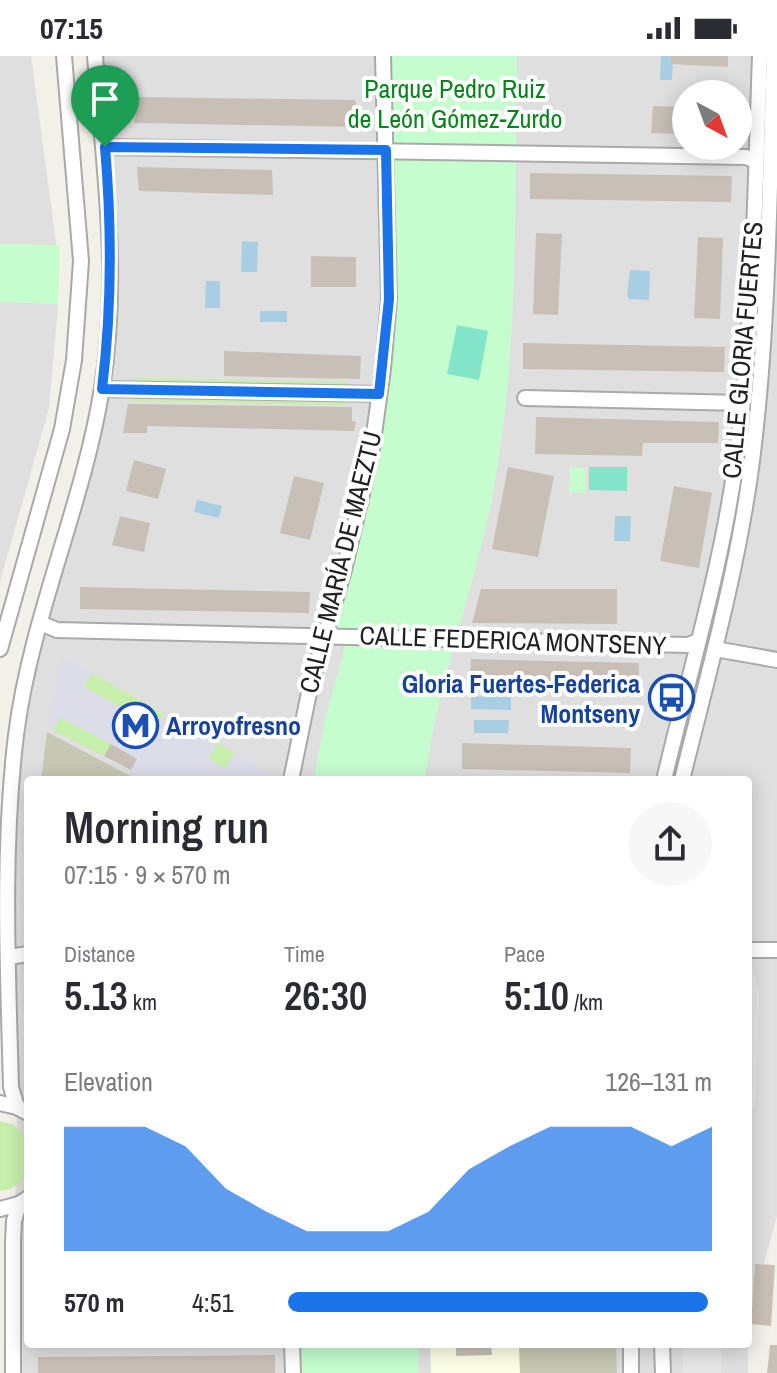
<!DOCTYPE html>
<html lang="en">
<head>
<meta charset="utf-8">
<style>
  body { margin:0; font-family:"Archivo Narrow",sans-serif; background:#f7f7f7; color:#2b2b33; height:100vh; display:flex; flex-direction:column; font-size:30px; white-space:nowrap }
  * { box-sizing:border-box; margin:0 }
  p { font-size:26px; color:#7c7c81 }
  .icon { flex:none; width:44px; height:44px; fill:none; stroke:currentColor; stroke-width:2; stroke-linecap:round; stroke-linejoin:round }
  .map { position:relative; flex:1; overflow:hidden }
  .panel { position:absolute; left:24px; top:720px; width:728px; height:572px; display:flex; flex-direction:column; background:#fff; border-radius:8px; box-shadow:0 4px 20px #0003 }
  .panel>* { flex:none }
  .needle { width:52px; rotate:139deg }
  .controls { position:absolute; left:672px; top:24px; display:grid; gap:16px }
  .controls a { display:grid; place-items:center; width:80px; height:80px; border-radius:50%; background:#fff; box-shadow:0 4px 20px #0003; font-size:40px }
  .pin { position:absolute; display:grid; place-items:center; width:68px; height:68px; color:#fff; margin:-82px -34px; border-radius:50% 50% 50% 0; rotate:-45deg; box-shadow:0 0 8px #0007 }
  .pin .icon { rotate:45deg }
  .round { display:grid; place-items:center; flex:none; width:84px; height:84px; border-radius:42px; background:#f7f7f7 }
  .head { display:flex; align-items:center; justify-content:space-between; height:136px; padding:0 40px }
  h1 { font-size:44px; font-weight:600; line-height:60px }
  .stats { display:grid; grid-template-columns:repeat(3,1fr); gap:12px; height:136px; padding:8px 40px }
  .stats div { display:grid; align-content:center }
  .stats b { font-size:40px; font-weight:600 }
  .stats small { font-size:22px; font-weight:400 }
  .stats p { font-size:22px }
  .chart { height:224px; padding:16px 40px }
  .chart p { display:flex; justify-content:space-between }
  .chart svg { width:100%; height:144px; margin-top:8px; fill:#1a73e8; opacity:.7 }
  ul { padding:0 40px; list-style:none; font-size:26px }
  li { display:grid; grid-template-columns:128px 96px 1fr; align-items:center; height:60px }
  li i { height:20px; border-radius:10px; background:#1a73e8 }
  .status { display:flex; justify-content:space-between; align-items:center; height:56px; padding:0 40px; background:#fff; direction:ltr }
  .status svg { height:22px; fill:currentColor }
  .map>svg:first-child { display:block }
</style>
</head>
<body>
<div class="status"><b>07:15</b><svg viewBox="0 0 49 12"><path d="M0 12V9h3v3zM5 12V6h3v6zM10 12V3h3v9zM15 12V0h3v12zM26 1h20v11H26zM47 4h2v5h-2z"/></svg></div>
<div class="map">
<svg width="777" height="1317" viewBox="0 0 777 1317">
  <rect width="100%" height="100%" fill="#f2f0e8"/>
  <g fill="#e0dfdf" fill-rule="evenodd">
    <polygon points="0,0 31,0 56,186 58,251 49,352 0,526"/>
    <path d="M 101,0 L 777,0 L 777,1160 L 748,1265 L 748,724 L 28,724 L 28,1288 L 748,1288 L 748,1317 L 13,1317 L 17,1046 L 11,756 L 40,567 L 108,329 ZM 686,38 L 738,38 L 738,90 L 686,90 Z"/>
  </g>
  <polygon fill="#fcffe5" points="430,1288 519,1288 520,1317 431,1317"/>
  <g fill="#c6c8b3">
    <polygon points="47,676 138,724 41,724"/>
    <polygon points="519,1288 616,1288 617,1317 520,1317"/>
  </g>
  <g fill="#c6efac">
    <polygon points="134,322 348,326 349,332 134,330"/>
    <polygon points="132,339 348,344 347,349 129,345"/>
    <polygon points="91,617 164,658 157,671 84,631"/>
    <polygon points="61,661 111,688 104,700 53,674"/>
    <polygon points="217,687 234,697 225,713 208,703"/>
    <path d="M 0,1065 L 14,1069 L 28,1084 C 28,1109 32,1130 0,1135 Z"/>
  </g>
  <g fill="#c5fdcf">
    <path d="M 384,0 L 517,0 C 514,149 520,300 491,447 C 472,541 437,628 425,724 L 314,724 L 324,668 L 348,579 L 325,578 L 344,514 L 383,313 Z"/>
    <polygon points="0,188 60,189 58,248 0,246"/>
    <polygon points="570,411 586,412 586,437 569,436"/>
    <polygon points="292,1288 419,1288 418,1317 293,1317"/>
  </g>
  <g fill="#82e5ca">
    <polygon points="457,269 488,275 479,324 447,318"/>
    <polygon points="589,411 627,411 627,435 589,434"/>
  </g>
  <g fill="#e6e6e6">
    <polygon points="748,911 753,911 759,940 756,1038 748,1078"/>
    <polygon points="683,1288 722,1288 721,1317 683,1317"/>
  </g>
  <polygon fill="#dddce9" points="62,601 91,617 84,631 156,671 164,658 217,687 209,703 225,713 234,697 270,717 269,724 138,724 129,719 137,702 60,661 53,674 47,670"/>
  <g fill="#a7cee2">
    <polygon points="661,0 673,0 672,24 660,24"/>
    <polygon points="242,185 258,186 257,216 241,216"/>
    <polygon points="630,214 650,215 649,244 629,243 627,239"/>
    <polygon points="206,225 220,225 220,252 205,252"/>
    <rect x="260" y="255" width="27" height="11"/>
    <polygon points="197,444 222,450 219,462 194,456"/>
    <polygon points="615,460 631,460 630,485 614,485"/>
    <polygon points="471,640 511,641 511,654 471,653"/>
    <polygon points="474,664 509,664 508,677 474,677"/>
  </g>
  <g fill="#c8c0b7">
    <polygon points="671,0 728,0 728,11 671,8"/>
    <polygon points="139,41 355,44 361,71 134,67"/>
    <polygon points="653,50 686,51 686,78 651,77"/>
    <polygon points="137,111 272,114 273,139 139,135"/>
    <polygon points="530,117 732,120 731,146 530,143"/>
    <polygon points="536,177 562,178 558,259 533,258"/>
    <polygon points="698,181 723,182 720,263 694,262"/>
    <polygon points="311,200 356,201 356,231 311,231"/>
    <polygon points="523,287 725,291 724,316 523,313"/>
    <polygon points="224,295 361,300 360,323 224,320"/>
    <polygon points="128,348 352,351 352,365 356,366 354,375 147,370 147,377 123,377"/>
    <polygon points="536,361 719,366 718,387 643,387 642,400 535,398"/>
    <polygon points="134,404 166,413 158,443 126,435"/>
    <polygon points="508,411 554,420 538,501 492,493"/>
    <polygon points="294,420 324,427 310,484 280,477"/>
    <polygon points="674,430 712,437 699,512 660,505"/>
    <polygon points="120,460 150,467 144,496 112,489"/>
    <polygon points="80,531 310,536 309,557 80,553"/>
    <polygon points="481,533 617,533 617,568 472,567"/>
    <polygon points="471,603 639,607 638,633 470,628"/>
    <polygon points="462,687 631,692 630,717 462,713"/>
    <polygon points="111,688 137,703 131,714 104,700"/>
    <polygon points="755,1208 775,1209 771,1270 751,1268"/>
    <polygon points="456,1288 491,1288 492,1299 456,1300"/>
    <polygon points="770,1289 777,1289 777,1317 767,1317"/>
    <polygon points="275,1299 275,1317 38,1317 38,1301"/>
  </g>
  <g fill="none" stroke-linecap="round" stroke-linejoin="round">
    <defs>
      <g id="minor">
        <polyline points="105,91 746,101 756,105"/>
        <polyline points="102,333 379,338"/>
        <polyline points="525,342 742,347"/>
        <polyline points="40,567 57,574 688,589 698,585"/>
        <polyline points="0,593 62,373 74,304 81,205 64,0"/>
        <polyline points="715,593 777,604"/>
        <polyline points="291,724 310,632 344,514 371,400 383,313 389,243 383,0"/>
        <path d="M 664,724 C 689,618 721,513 736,405 C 754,271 755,135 760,0"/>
        <path d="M 682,724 C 708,618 738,513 752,405 C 769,271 769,135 774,0"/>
        <polyline points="748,894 777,894"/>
        <polyline points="9,901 28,898"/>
        <polyline points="0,1047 17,1051 28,1057"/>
        <path d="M 17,1051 L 11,1031 C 8,914 2,795 16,679 C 31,560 83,450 102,332 C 120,220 104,112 95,0"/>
        <polyline points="0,1153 19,1148 28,1142"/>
        <polyline points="292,1288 293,1317"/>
        <polyline points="631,1288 631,1317"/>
        <polyline points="662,1288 663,1317"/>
        <polyline points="13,1317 13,1186 14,1165 19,1148"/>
      </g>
    </defs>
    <use href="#minor" stroke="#a9a9a9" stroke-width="18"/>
    <use href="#minor" stroke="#fff" stroke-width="14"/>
  </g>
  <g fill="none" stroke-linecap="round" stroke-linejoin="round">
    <defs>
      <path id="route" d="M 105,91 L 386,94 L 389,243 L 379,338 L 102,333 C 112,252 112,173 105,91 Z"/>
    </defs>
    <use href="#route" stroke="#fff" stroke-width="16"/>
    <use href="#route" stroke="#1a73e8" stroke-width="10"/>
  </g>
  <defs>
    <symbol id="bus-ring" viewBox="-11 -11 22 22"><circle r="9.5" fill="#fff" stroke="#1a4fb4" stroke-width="1.5"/><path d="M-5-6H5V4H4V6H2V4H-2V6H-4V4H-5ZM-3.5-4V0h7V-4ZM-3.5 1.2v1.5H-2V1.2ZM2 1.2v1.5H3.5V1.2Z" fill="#1a4fb4"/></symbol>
    <symbol id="metro-ring" viewBox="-11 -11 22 22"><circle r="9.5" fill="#fff" stroke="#1a4fb4" stroke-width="1.5"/><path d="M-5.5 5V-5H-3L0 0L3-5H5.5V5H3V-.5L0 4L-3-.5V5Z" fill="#1a4fb4"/></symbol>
  </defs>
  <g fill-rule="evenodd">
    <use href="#bus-ring" x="646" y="616" width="51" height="51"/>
    <use href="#metro-ring" x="110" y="644" width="51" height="51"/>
  </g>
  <g text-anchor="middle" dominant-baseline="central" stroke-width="8" stroke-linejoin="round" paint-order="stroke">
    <g font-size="26" fill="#06851d" stroke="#fff">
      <text x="455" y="32">Parque Pedro Ruiz<tspan x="455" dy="30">de León Gómez-Zurdo</tspan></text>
    </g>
    <g font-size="26" fill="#222" stroke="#fff">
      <text transform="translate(742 294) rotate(-85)">CALLE GLORIA FUERTES</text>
      <text transform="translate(340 506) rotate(-76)">CALLE MARÍA DE MAEZTU</text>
      <text transform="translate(513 584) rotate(2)">CALLE FEDERICA MONTSENY</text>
    </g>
    <g font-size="26" font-weight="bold" fill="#164399" stroke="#fff" text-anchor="end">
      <text x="640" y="627">Gloria Fuertes-Federica<tspan x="640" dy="30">Montseny</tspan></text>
      <text x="166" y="669" text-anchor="start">Arroyofresno</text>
    </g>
  </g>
</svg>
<div class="controls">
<a><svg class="needle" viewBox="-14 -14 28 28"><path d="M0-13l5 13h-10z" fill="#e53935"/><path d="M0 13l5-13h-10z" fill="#7c7c81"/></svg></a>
</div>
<div class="pin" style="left:105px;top:91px;background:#1e9e55"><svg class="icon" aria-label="arrive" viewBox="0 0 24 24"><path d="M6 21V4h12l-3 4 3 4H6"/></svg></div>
<section class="panel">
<div class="head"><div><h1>Morning run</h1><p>07:15 · 9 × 570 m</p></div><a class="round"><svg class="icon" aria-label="share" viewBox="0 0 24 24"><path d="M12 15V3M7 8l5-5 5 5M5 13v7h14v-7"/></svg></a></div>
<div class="stats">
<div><p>Distance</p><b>5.13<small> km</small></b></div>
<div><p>Time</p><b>26:30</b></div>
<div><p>Pace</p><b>5:10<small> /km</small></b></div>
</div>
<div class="chart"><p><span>Elevation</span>126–131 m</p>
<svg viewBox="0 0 160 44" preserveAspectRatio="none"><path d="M0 44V6L10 6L20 6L30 12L40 25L50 32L60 38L70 38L80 38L90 32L100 19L110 12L120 6L130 6L140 6L150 12L160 6V44z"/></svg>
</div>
<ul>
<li><b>570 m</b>4:51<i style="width:99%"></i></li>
</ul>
</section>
</div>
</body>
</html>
